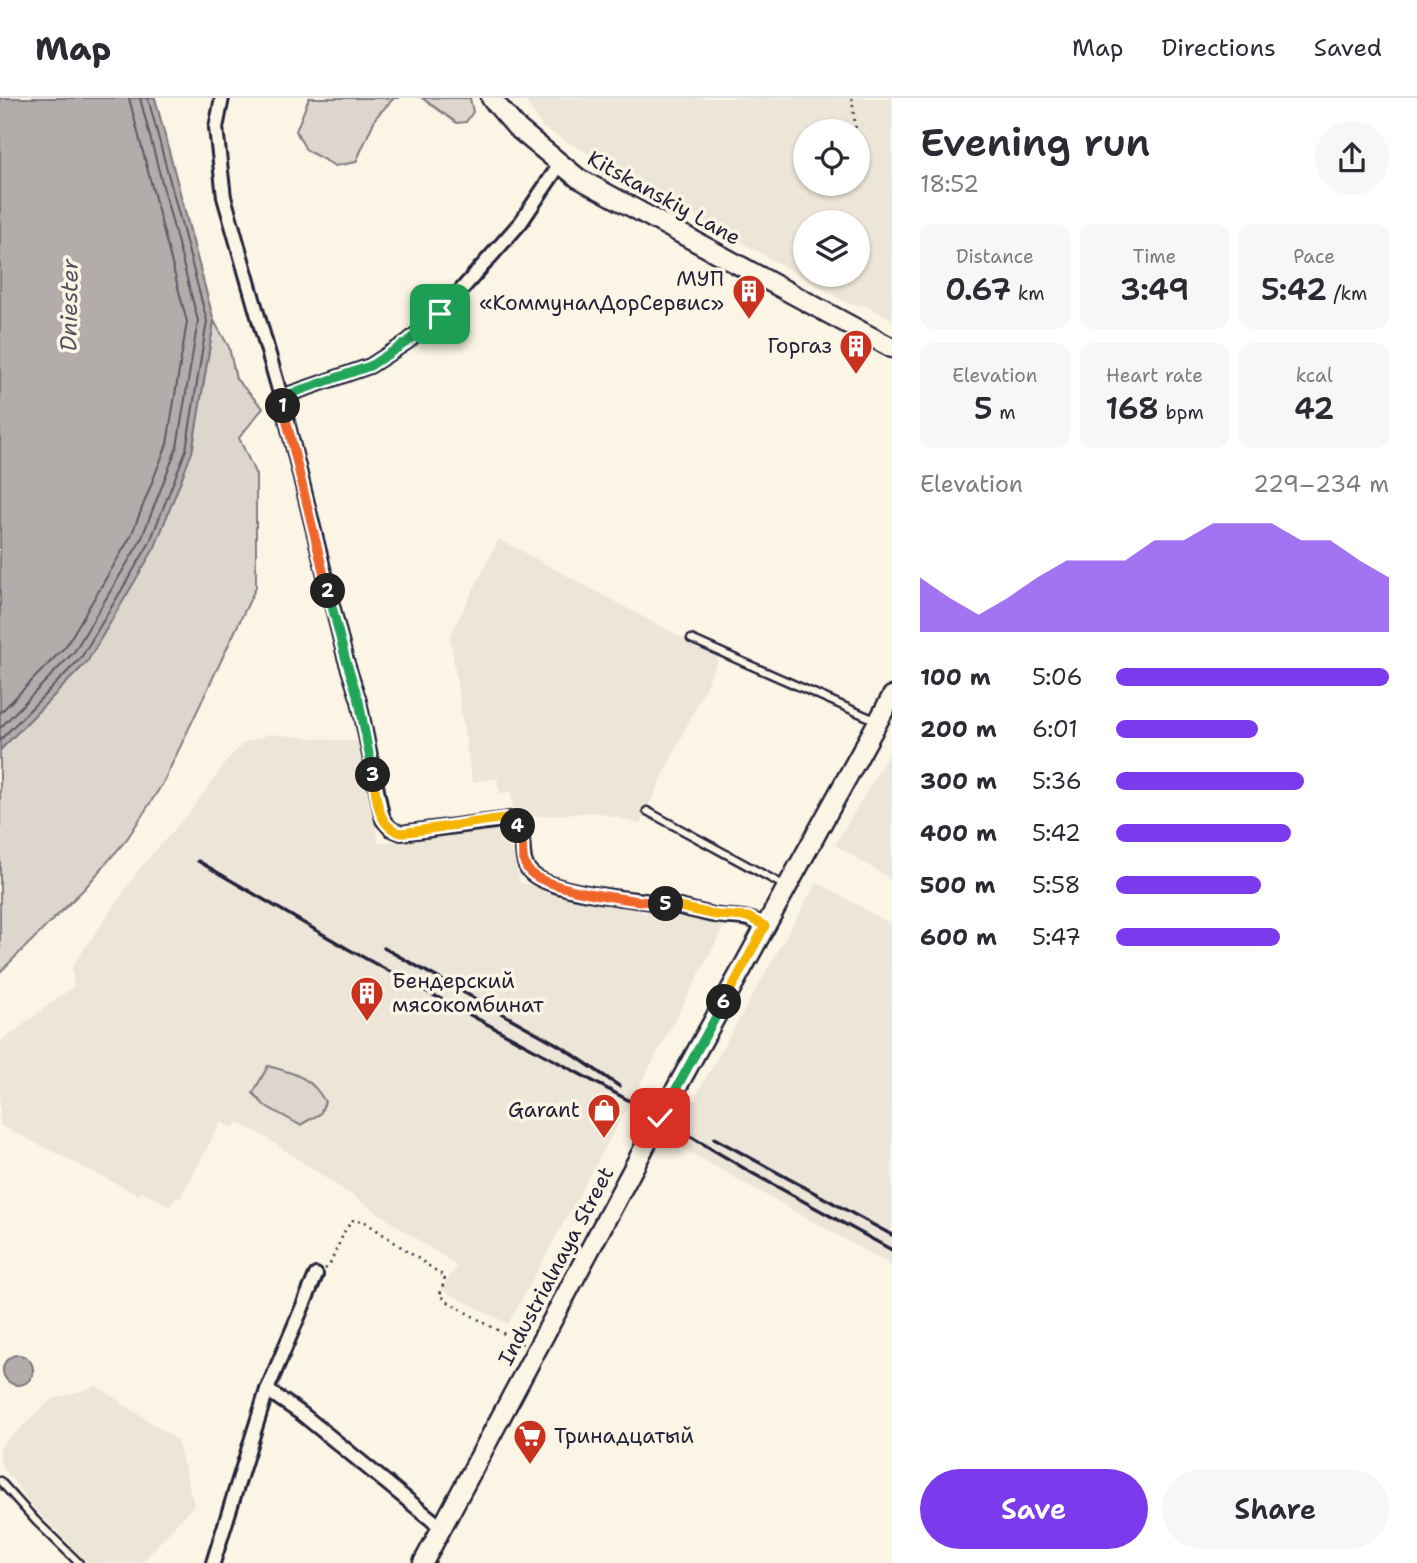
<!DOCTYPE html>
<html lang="en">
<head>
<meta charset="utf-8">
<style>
  body { margin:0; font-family:"Shantell Sans",sans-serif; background:#f7f7f7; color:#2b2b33; height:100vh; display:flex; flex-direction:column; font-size:26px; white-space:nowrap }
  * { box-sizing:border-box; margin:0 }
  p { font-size:23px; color:#7c7c81 }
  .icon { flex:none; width:38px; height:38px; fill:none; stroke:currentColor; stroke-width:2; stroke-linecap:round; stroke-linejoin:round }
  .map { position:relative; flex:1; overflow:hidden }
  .side { display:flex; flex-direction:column; background:#fff; width:525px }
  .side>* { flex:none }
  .buttons { position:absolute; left:793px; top:21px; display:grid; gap:14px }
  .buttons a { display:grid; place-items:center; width:77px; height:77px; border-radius:50%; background:#fff; box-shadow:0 2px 5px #0004; font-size:35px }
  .pin { position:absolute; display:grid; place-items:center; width:60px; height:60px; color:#fff; margin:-30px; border-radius:14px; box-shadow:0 4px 10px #0006 }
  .km { position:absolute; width:35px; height:35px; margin:-18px; border-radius:50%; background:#222; color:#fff; font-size:19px; line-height:35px; text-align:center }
  .round { display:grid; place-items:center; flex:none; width:74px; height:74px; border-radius:37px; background:#f7f7f7 }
  .headline { display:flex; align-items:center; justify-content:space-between; height:119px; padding:0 28px }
  h1 { font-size:38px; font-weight:600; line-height:52px }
  .figures { display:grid; grid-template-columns:repeat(3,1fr); gap:10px; height:119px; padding:7px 28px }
  .figures div { display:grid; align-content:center; border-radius:14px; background:#f7f7f7; text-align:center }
  .figures b { font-size:30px; font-weight:600 }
  .figures small { font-size:19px; font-weight:400 }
  .figures p { font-size:19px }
  .chart { height:196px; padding:14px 28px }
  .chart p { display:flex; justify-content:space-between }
  .chart svg { width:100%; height:126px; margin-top:7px; fill:#7c3aed; opacity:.7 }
  .primary-button { display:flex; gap:14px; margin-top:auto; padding:14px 28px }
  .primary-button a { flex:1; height:80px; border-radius:42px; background:#7c3aed; color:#fff; font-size:28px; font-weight:600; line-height:80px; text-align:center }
  .primary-button a+a { background:#f7f7f7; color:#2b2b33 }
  ul { padding:0 28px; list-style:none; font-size:23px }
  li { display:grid; grid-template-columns:112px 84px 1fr; align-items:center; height:52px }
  li i { height:18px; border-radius:9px; background:#7c3aed }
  header { display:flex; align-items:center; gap:42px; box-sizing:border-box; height:98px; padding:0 35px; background:#fff; border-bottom:2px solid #e1e1e2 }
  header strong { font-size:33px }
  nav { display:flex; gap:38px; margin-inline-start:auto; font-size:24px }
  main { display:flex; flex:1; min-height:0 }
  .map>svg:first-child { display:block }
</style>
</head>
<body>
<header>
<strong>Map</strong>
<nav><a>Map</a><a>Directions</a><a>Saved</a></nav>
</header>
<main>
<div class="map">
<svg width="892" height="1465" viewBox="0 0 892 1465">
  <rect width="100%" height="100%" fill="#fcf5e5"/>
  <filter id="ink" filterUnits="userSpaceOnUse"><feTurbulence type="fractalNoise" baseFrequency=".0143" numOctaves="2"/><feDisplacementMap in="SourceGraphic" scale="14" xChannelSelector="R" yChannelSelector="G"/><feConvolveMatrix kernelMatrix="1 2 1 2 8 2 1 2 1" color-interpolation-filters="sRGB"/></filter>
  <g filter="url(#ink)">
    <g fill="#ece5d8" fill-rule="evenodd">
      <path d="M 524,0 L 892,0 L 892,221 L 867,208 L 847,205 L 542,29 ZM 805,33 L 858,33 L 858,86 L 805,86 ZM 805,124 L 858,124 L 858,177 L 805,177 Z"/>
      <polygon points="499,441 719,560 640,726 596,714 515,720 511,694 500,695 497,680 472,684 450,538"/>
      <polygon points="269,636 358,644 379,745 510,726 511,747 520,785 623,804 645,815 661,809 726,825 665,941 508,1226 441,1191 457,1168 259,1035 237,1024 233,1030 221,1024 180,1100 176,1099 170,1108 142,1093 139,1097 0,1027 0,944 74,888 72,869 140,770 190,714 228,661 244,645"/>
      <polygon points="892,650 892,782 835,747"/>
      <polygon points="817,784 892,827 892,1168 670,1043"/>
      <polygon points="97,1288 177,1342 194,1407 141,1465 88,1465 33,1409 0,1365 0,1349 51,1302"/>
    </g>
    <g fill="#dcd6cc" stroke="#7f7c84" stroke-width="2">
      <polygon points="309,0 400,0 394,0 376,19 356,64 335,68 306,52 296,33"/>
      <polygon points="422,0 470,0 473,14 466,24 457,25"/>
      <polygon points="214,223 229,249 236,281 263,310 239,340 256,377 256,489 163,685 127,741 85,790 0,874 0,652 87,564 192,354"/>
      <path d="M 268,968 C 294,975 312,979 325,1004 L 320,1016 L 300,1027 L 264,1007 L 253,995 Z"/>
    </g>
    <g fill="#b2adab" stroke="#78757e" stroke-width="2">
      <polygon points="0,0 155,0 214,223 192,354 155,449 87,564 0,652"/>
      <circle cx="18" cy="1272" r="15"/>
    </g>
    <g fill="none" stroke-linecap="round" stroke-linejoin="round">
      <g stroke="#5c5a68" stroke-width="2">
        <polyline points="0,615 66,548 131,438 167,346 187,224 129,0"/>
        <polyline points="0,630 74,554 141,442 177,349 198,223 140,0"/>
        <polyline points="0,642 81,560 149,446 186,352 207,223 148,0"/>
      </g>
      <defs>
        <g id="lane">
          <polyline points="691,541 875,622"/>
          <polyline points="647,713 785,788"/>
          <polyline points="0,1383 36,1423 79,1465"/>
        </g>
        <g id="street">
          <path d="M 222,0 L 216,30 L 224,99 L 281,299 L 345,559 L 359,603 L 383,722 L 391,731 L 401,735 L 510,721 C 534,738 511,765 538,780 C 569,797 630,800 666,806 C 682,809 698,814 714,817 C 737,821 743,816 766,828"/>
          <polyline points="281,299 370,268 407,244 440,216 521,124 560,66"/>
          <polyline points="267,1292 302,1316 442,1430"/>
          <polyline points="213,1465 267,1292 316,1177"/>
        </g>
        <g id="secondary">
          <polyline points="491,0 516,29 578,80 892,250"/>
          <polyline points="423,1465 660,1020 892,598"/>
        </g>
      </defs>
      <use href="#lane" stroke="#22223b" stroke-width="11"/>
      <use href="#street" stroke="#22223b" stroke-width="18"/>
      <use href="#secondary" stroke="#22223b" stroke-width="23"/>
      <g stroke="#22223b" stroke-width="2.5" stroke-dasharray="2 5" stroke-linecap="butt">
        <polyline points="852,0 856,33"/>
        <polyline points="325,1171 329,1168 346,1130 354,1121 365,1124 445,1179 440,1197 451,1206 524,1247"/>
      </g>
      <use href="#lane" stroke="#fcf5e5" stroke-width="6"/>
      <use href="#street" stroke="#fcf5e5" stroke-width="12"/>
      <use href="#secondary" stroke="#fcf5e5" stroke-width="18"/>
      <g stroke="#22223b" stroke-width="3.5">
        <polyline points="198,763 348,851 641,1009 752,1075 892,1152"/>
        <polyline points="384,850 562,949 619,988"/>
        <polyline points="714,1040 892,1137"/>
      </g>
    </g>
  </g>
  <g fill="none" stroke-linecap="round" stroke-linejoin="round" filter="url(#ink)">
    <defs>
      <polyline id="split-1" points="283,308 281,299 370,268 407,244 440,216"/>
      <polyline id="split-2" points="283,308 328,493"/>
      <polyline id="split-3" points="328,493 345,559 359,603 373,677"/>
      <path id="split-4" d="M 373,677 C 377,699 376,728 401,735 L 505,720 L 510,721 L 518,728"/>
      <path id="split-5" d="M 518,728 C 527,742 517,761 530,774 C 548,793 637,803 666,806"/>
      <polyline id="split-6" points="666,806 716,817 748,819 765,828 724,904"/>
      <polyline id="split-7" points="660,1020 724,904"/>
    </defs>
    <use href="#split-1" stroke="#fff" stroke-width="14"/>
    <use href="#split-2" stroke="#fff" stroke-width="14"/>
    <use href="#split-3" stroke="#fff" stroke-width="14"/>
    <use href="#split-4" stroke="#fff" stroke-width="14"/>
    <use href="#split-5" stroke="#fff" stroke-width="14"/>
    <use href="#split-6" stroke="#fff" stroke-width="14"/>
    <use href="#split-7" stroke="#fff" stroke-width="14"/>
    <use href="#split-1" stroke="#22a559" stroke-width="9"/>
    <use href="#split-2" stroke="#f0652b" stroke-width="9"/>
    <use href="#split-3" stroke="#22a559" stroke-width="9"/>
    <use href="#split-4" stroke="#f5b400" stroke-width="9"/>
    <use href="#split-5" stroke="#f0652b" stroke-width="9"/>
    <use href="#split-6" stroke="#f5b400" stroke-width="9"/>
    <use href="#split-7" stroke="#22a559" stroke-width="9"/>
  </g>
  <defs>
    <symbol id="building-pin" viewBox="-11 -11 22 30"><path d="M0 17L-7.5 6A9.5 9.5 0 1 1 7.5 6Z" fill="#c8321e" stroke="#fcf5e5"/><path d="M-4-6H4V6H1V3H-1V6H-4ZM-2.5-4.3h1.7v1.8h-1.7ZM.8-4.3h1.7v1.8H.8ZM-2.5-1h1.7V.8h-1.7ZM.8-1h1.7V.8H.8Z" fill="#fff"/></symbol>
    <symbol id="shop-pin" viewBox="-11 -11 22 30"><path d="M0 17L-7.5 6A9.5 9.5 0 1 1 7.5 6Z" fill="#c8321e" stroke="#fcf5e5"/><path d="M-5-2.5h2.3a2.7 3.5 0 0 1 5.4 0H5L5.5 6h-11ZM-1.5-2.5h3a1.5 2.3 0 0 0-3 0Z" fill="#fff"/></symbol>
    <symbol id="supermarket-pin" viewBox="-11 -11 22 30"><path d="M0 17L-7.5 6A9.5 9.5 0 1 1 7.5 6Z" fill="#c8321e" stroke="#fcf5e5"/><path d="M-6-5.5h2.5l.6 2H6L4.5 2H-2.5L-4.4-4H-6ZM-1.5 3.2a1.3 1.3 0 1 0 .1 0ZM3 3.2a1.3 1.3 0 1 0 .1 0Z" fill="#fff"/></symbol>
  </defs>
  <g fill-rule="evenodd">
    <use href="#building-pin" x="730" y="174" width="38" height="52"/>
    <use href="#building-pin" x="837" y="229" width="38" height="52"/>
    <use href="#building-pin" x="348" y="876" width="38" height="52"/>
    <use href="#shop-pin" x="585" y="993" width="38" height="52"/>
    <use href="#supermarket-pin" x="511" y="1319" width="38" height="52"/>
  </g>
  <g text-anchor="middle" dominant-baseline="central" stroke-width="7" stroke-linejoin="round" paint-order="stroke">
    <g font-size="21" fill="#22223b" stroke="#fcf5e5">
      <text transform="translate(664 100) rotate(29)">Kitskanskiy Lane</text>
      <text transform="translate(556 1168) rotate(-62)">Industrialnaya Street</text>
    </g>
    <g font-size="21" fill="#22223b" stroke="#fcf5e5" text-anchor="end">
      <text x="724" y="181">МУП<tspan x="724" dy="24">«КоммуналДорСервис»</tspan></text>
      <text x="832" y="248">Горгаз</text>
      <text x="392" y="883" text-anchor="start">Бендерский<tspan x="392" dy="24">мясокомбинат</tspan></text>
      <text x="580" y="1012">Garant</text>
      <text x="554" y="1338" text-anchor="start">Тринадцатый</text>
    </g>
    <g font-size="23" font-style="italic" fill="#545362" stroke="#fcf5e5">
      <text transform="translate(69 207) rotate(-89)">Dniester</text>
    </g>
  </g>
</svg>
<div class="buttons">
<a><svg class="icon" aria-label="locate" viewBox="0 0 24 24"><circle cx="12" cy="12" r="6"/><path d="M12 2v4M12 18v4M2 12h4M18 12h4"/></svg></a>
<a><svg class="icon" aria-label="layers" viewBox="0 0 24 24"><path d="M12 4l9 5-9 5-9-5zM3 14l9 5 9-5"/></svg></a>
</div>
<div class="pin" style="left:440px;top:216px;background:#1e9e55"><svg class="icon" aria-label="arrive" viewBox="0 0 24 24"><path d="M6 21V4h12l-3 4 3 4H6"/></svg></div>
<div class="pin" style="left:660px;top:1020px;background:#d93025"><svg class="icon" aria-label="check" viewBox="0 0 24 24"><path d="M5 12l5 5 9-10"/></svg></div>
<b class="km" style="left:283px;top:308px">1</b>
<b class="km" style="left:328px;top:493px">2</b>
<b class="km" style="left:373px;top:677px">3</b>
<b class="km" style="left:518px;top:728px">4</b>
<b class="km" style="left:666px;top:806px">5</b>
<b class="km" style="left:724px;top:904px">6</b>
</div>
<section class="side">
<div class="headline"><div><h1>Evening run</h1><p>18:52</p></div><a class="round"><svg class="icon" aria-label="share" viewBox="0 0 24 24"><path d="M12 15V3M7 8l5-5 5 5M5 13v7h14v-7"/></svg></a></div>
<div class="figures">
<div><p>Distance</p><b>0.67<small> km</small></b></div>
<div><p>Time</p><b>3:49</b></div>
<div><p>Pace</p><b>5:42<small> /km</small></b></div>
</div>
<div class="figures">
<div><p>Elevation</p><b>5<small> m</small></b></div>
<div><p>Heart rate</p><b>168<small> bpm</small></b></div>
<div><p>kcal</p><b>42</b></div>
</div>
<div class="chart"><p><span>Elevation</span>229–234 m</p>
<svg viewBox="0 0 160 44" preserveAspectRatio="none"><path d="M0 44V25L10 32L20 38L30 32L40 25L50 19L60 19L70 19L80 12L90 12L100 6L110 6L120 6L130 12L140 12L150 19L160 25V44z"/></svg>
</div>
<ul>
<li><b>100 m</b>5:06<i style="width:100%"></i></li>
<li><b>200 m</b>6:01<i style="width:52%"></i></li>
<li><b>300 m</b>5:36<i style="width:69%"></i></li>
<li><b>400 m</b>5:42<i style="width:64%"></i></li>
<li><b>500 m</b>5:58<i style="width:53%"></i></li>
<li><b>600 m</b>5:47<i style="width:60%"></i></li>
</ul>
<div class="primary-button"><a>Save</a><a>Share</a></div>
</section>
</main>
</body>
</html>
